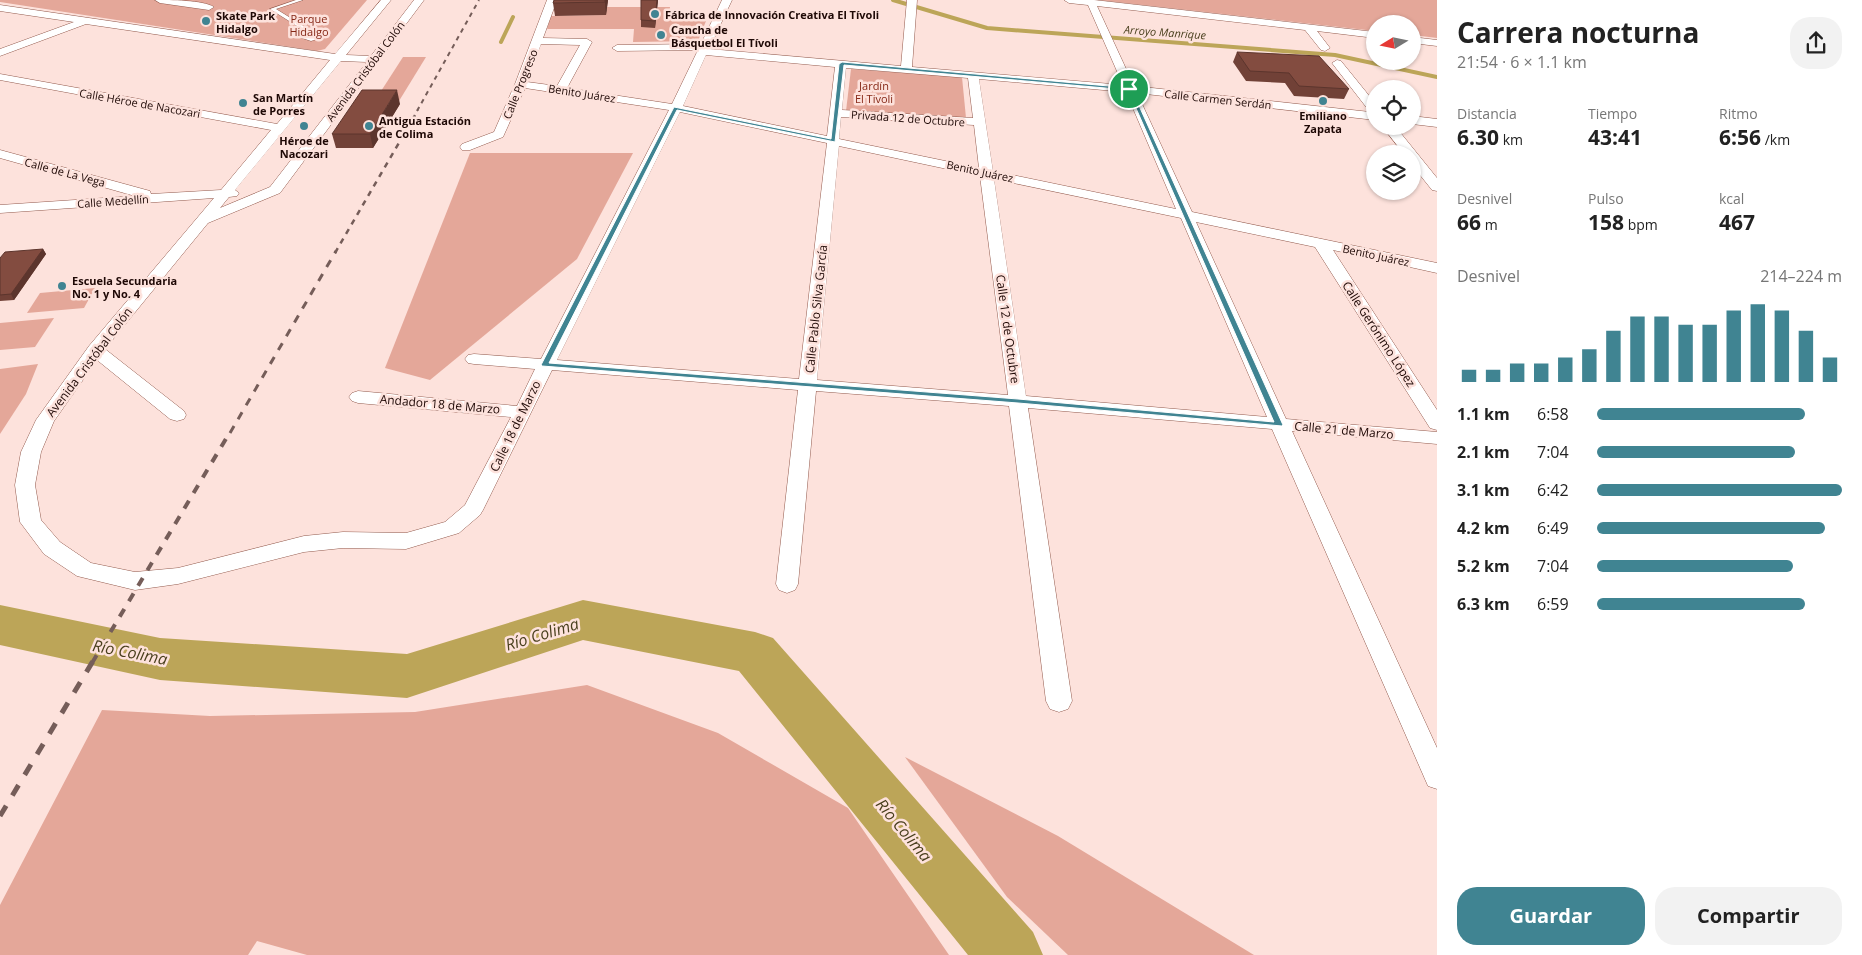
<!DOCTYPE html>
<html lang="es">
<head>
<meta charset="utf-8">
<style>
  body { margin:0; font-family:"Open Sans",sans-serif; background:#f2f2f2; color:#222; height:100vh; display:flex; flex-direction:column; font-size:19px; white-space:nowrap }
  * { box-sizing:border-box; margin:0 }
  p { font-size:16px; color:#767676 }
  .icon { flex:none; width:28px; height:28px; fill:none; stroke:currentColor; stroke-width:2; stroke-linecap:round; stroke-linejoin:round }
  .map { position:relative; flex:1; overflow:hidden }
  .side { display:flex; flex-direction:column; background:#fff; width:425px }
  .side>* { flex:none }
  .needle { width:32px; rotate:260deg }
  .fabs { position:absolute; left:1366px; top:15px; display:grid; gap:10px }
  .fabs a { display:grid; place-items:center; width:55px; height:55px; border-radius:50%; background:#fff; box-shadow:0 1px 4px #0004; font-size:25px }
  .pin { position:absolute; display:grid; place-items:center; width:42px; height:42px; color:#fff; margin:-21px; border:2px solid #fff; border-radius:50%; box-shadow:0 1px 5px #0007 }
  .round { display:grid; place-items:center; flex:none; width:52px; height:52px; border-radius:20px; background:#f2f2f2 }
  .overview { display:flex; align-items:center; justify-content:space-between; height:85px; padding:0 20px }
  h1 { font-size:28px; font-weight:700; line-height:38px }
  .figures { display:grid; grid-template-columns:repeat(3,1fr); gap:8px; height:85px; padding:5px 20px }
  .figures div { display:grid; align-content:center }
  .figures b { font-size:21px; font-weight:700 }
  .figures small { font-size:14px; font-weight:400 }
  .figures p { font-size:14px }
  .chart { height:140px; padding:10px 20px }
  .chart p { display:flex; justify-content:space-between }
  .chart svg { width:100%; height:90px; margin-top:5px; stroke:#408492; stroke-width:6 }
  .primary-button { display:flex; gap:10px; margin-top:auto; padding:10px 20px }
  .primary-button a { flex:1; height:58px; border-radius:20px; background:#408492; color:#fff; font-size:20px; font-weight:700; line-height:58px; text-align:center }
  .primary-button a+a { background:#f2f2f2; color:#222 }
  ul { padding:0 20px; list-style:none; font-size:16px }
  li { display:grid; grid-template-columns:80px 60px 1fr; align-items:center; height:38px }
  li i { height:12px; border-radius:6px; background:#408492 }
  main { display:flex; flex:1; min-height:0 }
  .map>svg:first-child { display:block }
</style>
</head>
<body>
<main>
<div class="map">
<svg width="1437" height="955" viewBox="0 0 1437 955">
  <rect width="100%" height="100%" fill="#fde2dc"/>
  <g fill="#e4a799">
    <polygon points="0,0 367,0 325,49 317,51 0,2"/>
    <polygon points="1098,0 1437,0 1437,38 1413,35 1412,24 1375,24 1375,31"/>
    <polygon points="607,7 670,7 669,14 706,21 698,41 633,42 634,29 547,29 551,16 605,15"/>
    <polygon points="403,57 426,57 399,101 374,102"/>
    <polygon points="851,69 962,77 966,118 846,111"/>
    <polygon points="470,153 633,153 577,259 430,380 385,368"/>
    <polygon points="95,288 84,308 27,313 40,293"/>
    <polygon points="54,318 35,347 0,350 0,323"/>
    <polygon points="38,364 26,394 0,434 0,369"/>
    <polygon points="587,685 718,733 848,808 949,955 307,955 257,941 248,955 0,955 0,905 102,710 210,716 415,712"/>
    <polygon points="905,757 1058,836 1254,955 1068,955 1007,897"/>
  </g>
  <g fill="none" stroke-linecap="round" stroke-linejoin="round">
    <g stroke="#bca558" stroke-width="4">
      <polyline points="893,0 987,28 1335,55 1437,77"/>
      <polyline points="501,42 513,17"/>
    </g>
    <polygon fill="#bca558" fill-rule="evenodd" points="583,600 755,632 773,638 1033,932 1043,955 968,955 739,671 583,640 407,698 160,680 0,645 0,605 160,638 407,654"/>
    <defs>
      <path id="lane" d="M 296,0 L 303,0 L 276,9 L 310,30 L 316,29 L 327,30 L 330,35 L 311,41 L 299,37 L 299,35 L 305,31 L 270,9 ZM 316,31 L 325,33 L 311,37 L 304,35 Z"/>
      <g id="street">
        <path d="M 155,0 C 170,0 203,0 214,7 L 209,10 L 160,3 Z"/>
        <path d="M 381,0 L 391,0 L 346,55 L 371,56 L 414,0 L 424,0 L 280,193 L 208,223 L 105,349 L 184,411 L 186,415 L 184,419 L 177,421 L 170,419 L 97,360 L 54,421 L 41,452 L 35,485 L 41,520 L 60,542 L 91,563 L 135,572 L 178,568 L 304,536 L 343,532 L 406,533 L 445,522 L 465,505 L 511,417 L 358,403 L 352,401 L 349,397 L 352,393 L 358,391 L 517,406 L 535,369 L 474,364 L 468,363 L 465,359 L 468,355 L 474,354 L 541,359 L 669,110 L 525,88 L 503,137 L 470,150 L 462,150 L 460,147 L 462,144 L 494,132 L 515,84 L 547,0 L 557,0 L 543,38 L 587,39 L 592,42 L 567,88 L 672,104 L 698,50 L 617,51 L 612,48 L 617,45 L 701,44 L 722,0 L 732,0 L 709,49 L 901,66 L 907,0 L 917,0 L 912,67 L 1123,85 L 1088,5 L 1069,3 L 1064,0 L 1094,0 L 1375,32 L 1375,38 L 1317,31 L 1330,48 L 1325,51 L 1321,50 L 1305,30 L 1097,6 L 1134,86 L 1370,112 L 1332,63 L 1337,60 L 1341,61 L 1375,103 L 1375,120 L 1137,93 L 1192,212 L 1437,263 L 1437,273 L 1333,250 L 1437,410 L 1437,430 L 1430,428 L 1315,247 L 1196,222 L 1286,419 L 1437,432 L 1437,444 L 1292,431 L 1437,748 L 1437,789 L 1428,786 L 1272,429 L 1028,408 L 1072,701 L 1068,709 L 1059,712 L 1050,709 L 1046,701 L 1009,406 L 816,391 L 798,584 L 795,590 L 787,593 L 779,590 L 776,584 L 798,390 L 552,370 L 483,510 L 480,515 L 459,533 L 406,549 L 343,548 L 304,552 L 178,584 L 135,590 L 77,576 L 44,554 L 20,522 L 15,485 L 21,452 L 36,420 L 89,346 L 214,198 L 0,213 L 0,205 L 135,196 L 0,158 L 0,150 L 150,191 L 151,194 L 221,190 L 271,130 L 0,80 L 0,74 L 277,124 L 330,60 L 86,24 L 0,56 L 0,49 L 74,22 L 0,11 L 0,5 L 335,54 ZM 541,44 L 580,45 L 557,86 L 527,82 ZM 706,55 L 835,67 L 827,136 L 683,106 ZM 341,61 L 367,62 L 270,187 L 220,208 L 229,197 L 237,196 L 239,193 L 235,190 ZM 846,68 L 968,78 L 973,118 L 842,110 ZM 979,79 L 1126,92 L 1176,209 L 993,171 ZM 680,112 L 827,143 L 799,379 L 557,360 ZM 841,117 L 974,125 L 979,168 L 839,139 ZM 839,146 L 980,176 L 1008,395 L 817,380 ZM 994,179 L 1181,218 L 1267,417 L 1026,396 Z"/>
        <polygon points="1412,37 1437,40 1437,46 1412,43"/>
        <polygon points="1412,116 1437,119 1437,127 1412,124"/>
        <polygon points="1382,126 1395,126 1437,178 1437,191 1432,190 1412,165 1412,154 1404,154"/>
      </g>
    </defs>
    <use href="#lane" stroke="#935b4e" stroke-width="1"/>
    <use href="#street" stroke="#935b4e" stroke-width="1"/>
    <use href="#lane" fill="#fff" fill-rule="evenodd"/>
    <use href="#street" fill="#fff" fill-rule="evenodd"/>
    <polyline stroke="#755d59" stroke-width="2" stroke-dasharray="4.5 4.5" stroke-linecap="butt" points="417,111 479,0"/>
    <polyline stroke="#755d59" stroke-width="2.5" stroke-dasharray="5.5 5.5" stroke-linecap="butt" points="335,253 418,110"/>
    <polyline stroke="#755d59" stroke-width="3" stroke-dasharray="8 8" stroke-linecap="butt" points="230,433 336,251"/>
    <polyline stroke="#755d59" stroke-width="4" stroke-dasharray="9 9" stroke-linecap="butt" points="92,663 230,432"/>
    <polyline stroke="#755d59" stroke-width="5" stroke-dasharray="12 12" stroke-linecap="butt" points="0,816 93,661"/>
  </g>
  <g fill="#714137">
    <polygon points="608,0 606,15 555,16 553,3"/>
    <polygon points="641,0 658,0 655,28 641,27"/>
    <polygon points="1237,52 1349,89 1344,99 1294,96 1285,83 1246,81 1233,62"/>
    <polygon points="400,104 373,148 336,148 332,134"/>
    <polygon points="43,249 46,254 14,300 0,301 0,258"/>
  </g>
  <g fill="#5c352d">
    <polygon points="605,0 608,0 606,15 605,2"/>
    <polygon points="657,0 658,0 655,28 655,21"/>
    <polygon points="397,90 400,104 373,148 370,134"/>
    <polygon points="43,249 46,254 14,300 11,294"/>
  </g>
  <g fill="#834c40" stroke="#5c352d">
    <polygon points="554,0 605,0 605,2 553,3"/>
    <polygon points="641,0 657,0 655,21 641,20"/>
    <polygon points="1237,52 1319,56 1349,89 1299,86 1289,73 1250,71"/>
    <polygon points="362,90 397,90 370,134 332,134"/>
    <polygon points="43,249 11,294 0,295 0,258 5,252"/>
  </g>
  <path fill="#408492" stroke="#fff" fill-rule="evenodd" d="M 842,62 L 1131,88 L 1283,425 L 1282,426 L 1018,403 L 542,366 L 541,365 L 674,107 L 831,139 L 839,64 ZM 844,65 L 1128,90 L 1274,422 L 1018,399 L 549,363 L 677,110 L 835,142 Z"/>
  <g fill="#408492" stroke="#fde2dc" stroke-width="2">
    <circle cx="655" cy="14" r="5"/>
    <circle cx="206" cy="21" r="5"/>
    <circle cx="661" cy="35" r="5"/>
    <circle cx="1323" cy="101" r="5"/>
    <circle cx="243" cy="103" r="5"/>
    <circle cx="304" cy="126" r="5"/>
    <circle cx="369" cy="126" r="5"/>
    <circle cx="62" cy="286" r="5"/>
  </g>
  <g text-anchor="middle" dominant-baseline="central" stroke-width="5" stroke-linejoin="round" paint-order="stroke">
    <g font-size="11" font-weight="bold" fill="#1e0805" stroke="#fde2dc" text-anchor="start">
      <text x="665" y="14">Fábrica de Innovación Creativa El Tívoli</text>
      <text x="216" y="15">Skate Park<tspan x="216" dy="13">Hidalgo</tspan></text>
      <text x="671" y="29">Cancha de<tspan x="671" dy="13">Básquetbol El Tívoli</tspan></text>
      <text x="253" y="97">San Martín<tspan x="253" dy="13">de Porres</tspan></text>
      <text x="1323" y="115" text-anchor="middle">Emiliano<tspan x="1323" dy="13">Zapata</tspan></text>
      <text x="379" y="120">Antigua Estación<tspan x="379" dy="13">de Colima</tspan></text>
      <text x="304" y="140" text-anchor="middle">Héroe de<tspan x="304" dy="13">Nacozari</tspan></text>
      <text x="72" y="280">Escuela Secundaria<tspan x="72" dy="13">No. 1 y No. 4</tspan></text>
    </g>
    <g font-size="11" fill="#862816" stroke="#fde2dc">
      <text x="309" y="18">Parque<tspan x="309" dy="13">Hidalgo</tspan></text>
      <text x="874" y="85">Jardín<tspan x="874" dy="13">El Tivoli</tspan></text>
    </g>
    <g font-size="11" font-style="italic" fill="#493f1d" stroke="#fde2dc">
      <text transform="translate(1165 32) rotate(4)">Arroyo Manrique</text>
    </g>
    <g font-size="11" fill="#1e0805" stroke="#fde2dc">
      <text transform="translate(365 71) rotate(-53)">Avenida Cristóbal Colón</text>
      <text transform="translate(520 84) rotate(-68)">Calle Progreso</text>
      <text transform="translate(582 93) rotate(9)">Benito Juárez</text>
      <text transform="translate(1218 99) rotate(6)">Calle Carmen Serdán</text>
      <text transform="translate(140 103) rotate(10)">Calle Héroe de Nacozari</text>
      <text transform="translate(908 118) rotate(4)">Privada 12 de Octubre</text>
      <text transform="translate(980 171) rotate(12)">Benito Juárez</text>
      <text transform="translate(65 172) rotate(15)">Calle de La Vega</text>
      <text transform="translate(113 201) rotate(-4)">Calle Medellín</text>
      <text transform="translate(1376 255) rotate(12)">Benito Juárez</text>
    </g>
    <g font-size="12" fill="#1e0805" stroke="#fde2dc">
      <text transform="translate(816 309) rotate(-84)">Calle Pablo Silva García</text>
      <text transform="translate(1008 329) rotate(82)">Calle 12 de Octubre</text>
      <text transform="translate(1379 334) rotate(57)">Calle Gerónimo López</text>
      <text transform="translate(89 362) rotate(-53)">Avenida Cristóbal Colón</text>
      <text transform="translate(440 404) rotate(5)">Andador 18 de Marzo</text>
      <text transform="translate(515 426) rotate(-64)">Calle 18 de Marzo</text>
      <text transform="translate(1344 430) rotate(5)">Calle 21 de Marzo</text>
    </g>
    <g font-size="16" font-style="italic" fill="#493f1d" stroke="#fde2dc">
      <text transform="translate(542 634) rotate(-17)">Río Colima</text>
      <text transform="translate(130 652) rotate(11)">Río Colima</text>
      <text transform="translate(904 830) rotate(50)">Río Colima</text>
    </g>
  </g>
</svg>
<div class="fabs">
<a><svg class="needle" viewBox="-14 -14 28 28"><path d="M0-13l5 13h-10z" fill="#e53935"/><path d="M0 13l5-13h-10z" fill="#767676"/></svg></a>
<a><svg class="icon" aria-label="locate" viewBox="0 0 24 24"><circle cx="12" cy="12" r="6"/><path d="M12 2v4M12 18v4M2 12h4M18 12h4"/></svg></a>
<a><svg class="icon" aria-label="layers" viewBox="0 0 24 24"><path d="M12 4l9 5-9 5-9-5zM3 14l9 5 9-5"/></svg></a>
</div>
<div class="pin" style="left:1129px;top:89px;background:#1e9e55"><svg class="icon" aria-label="arrive" viewBox="0 0 24 24"><path d="M6 21V4h12l-3 4 3 4H6"/></svg></div>
</div>
<section class="side">
<div class="overview"><div><h1>Carrera nocturna</h1><p>21:54 · 6 × 1.1 km</p></div><a class="round"><svg class="icon" aria-label="share" viewBox="0 0 24 24"><path d="M12 15V3M7 8l5-5 5 5M5 13v7h14v-7"/></svg></a></div>
<div class="figures">
<div><p>Distancia</p><b>6.30<small> km</small></b></div>
<div><p>Tiempo</p><b>43:41</b></div>
<div><p>Ritmo</p><b>6:56<small> /km</small></b></div>
</div>
<div class="figures">
<div><p>Desnivel</p><b>66<small> m</small></b></div>
<div><p>Pulso</p><b>158<small> bpm</small></b></div>
<div><p>kcal</p><b>467</b></div>
</div>
<div class="chart"><p><span>Desnivel</span>214–224 m</p>
<svg viewBox="0 0 160 44" preserveAspectRatio="none"><path d="M5 44V38M15 44V38M25 44V35M35 44V35M45 44V32M55 44V28M65 44V19M75 44V12M85 44V12M95 44V16M105 44V16M115 44V9M125 44V6M135 44V9M145 44V19M155 44V32"/></svg>
</div>
<ul>
<li><b>1.1 km</b>6:58<i style="width:85%"></i></li>
<li><b>2.1 km</b>7:04<i style="width:81%"></i></li>
<li><b>3.1 km</b>6:42<i style="width:100%"></i></li>
<li><b>4.2 km</b>6:49<i style="width:93%"></i></li>
<li><b>5.2 km</b>7:04<i style="width:80%"></i></li>
<li><b>6.3 km</b>6:59<i style="width:85%"></i></li>
</ul>
<div class="primary-button"><a>Guardar</a><a>Compartir</a></div>
</section>
</main>
</body>
</html>
